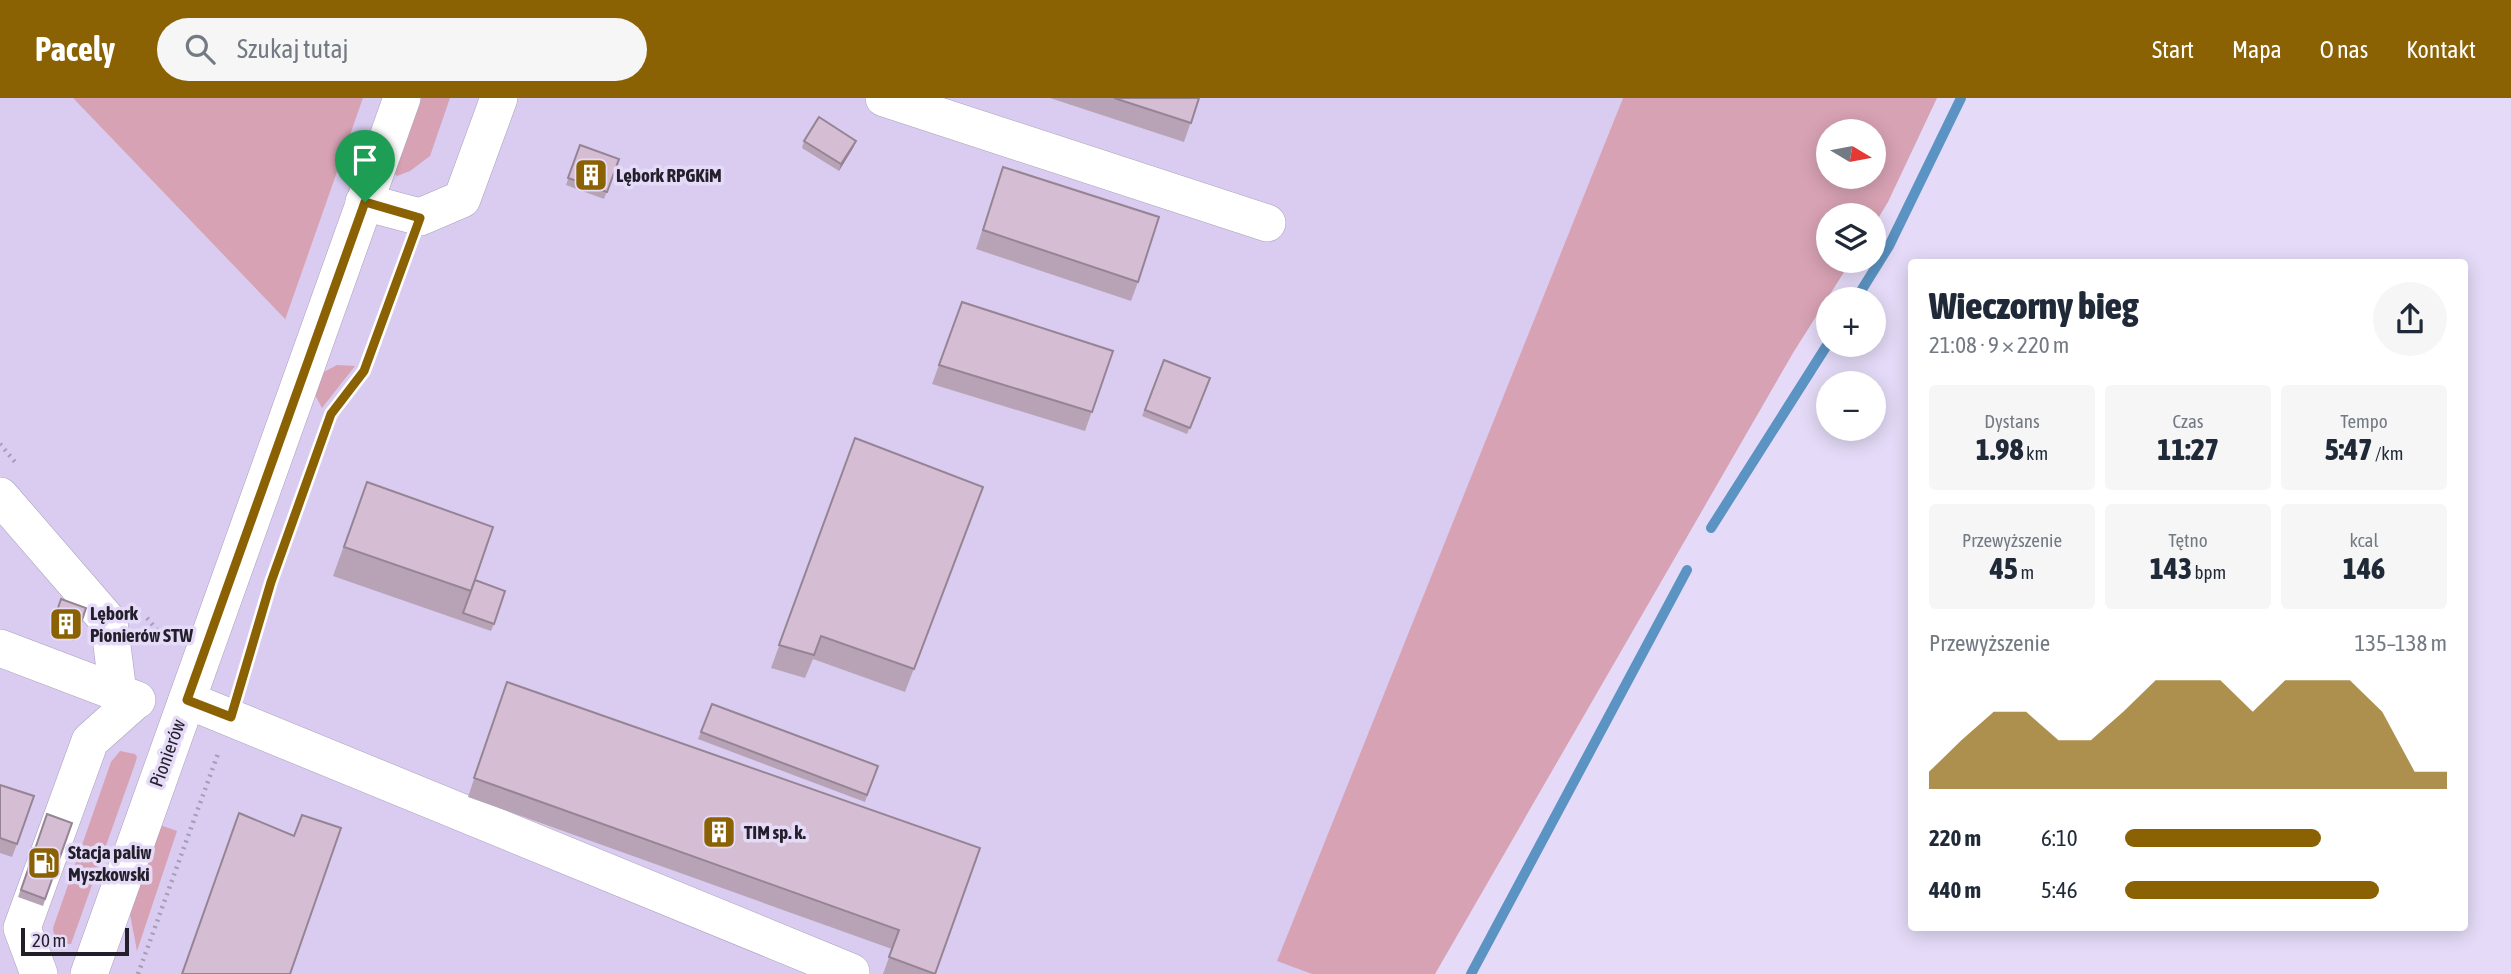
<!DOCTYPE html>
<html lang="pl">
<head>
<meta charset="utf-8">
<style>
  body { margin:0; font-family:"Asap Condensed",sans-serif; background:#f6f6f7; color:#1f2937; height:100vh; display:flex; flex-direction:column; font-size:26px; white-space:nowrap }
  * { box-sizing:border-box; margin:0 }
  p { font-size:23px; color:#747a83 }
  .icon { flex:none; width:38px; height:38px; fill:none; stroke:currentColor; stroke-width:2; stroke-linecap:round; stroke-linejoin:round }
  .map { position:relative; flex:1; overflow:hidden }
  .side { position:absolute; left:1908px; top:161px; width:560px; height:672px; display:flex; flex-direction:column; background:#fff; border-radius:7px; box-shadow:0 4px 18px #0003 }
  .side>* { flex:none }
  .needle { width:46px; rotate:100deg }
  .controls { position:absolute; left:1816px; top:21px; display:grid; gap:14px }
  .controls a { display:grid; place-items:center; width:70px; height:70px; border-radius:50%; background:#fff; box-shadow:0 4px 18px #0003; font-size:35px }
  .scale { position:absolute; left:21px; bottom:18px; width:108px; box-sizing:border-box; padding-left:7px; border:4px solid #231f2a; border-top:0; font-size:19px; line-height:24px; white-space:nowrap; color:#231f2a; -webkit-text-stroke:5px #e5dbf8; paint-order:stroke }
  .pin { position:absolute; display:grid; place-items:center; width:60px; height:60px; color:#fff; margin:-72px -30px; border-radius:50% 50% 50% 0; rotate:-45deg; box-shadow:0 0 7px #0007 }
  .pin .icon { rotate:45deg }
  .round { display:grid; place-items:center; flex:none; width:74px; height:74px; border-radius:37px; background:#f6f6f7 }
  .headline { display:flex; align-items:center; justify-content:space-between; height:119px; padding:0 21px }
  h1 { font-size:38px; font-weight:800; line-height:52px }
  .figures { display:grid; grid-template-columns:repeat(3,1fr); gap:10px; height:119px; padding:7px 21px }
  .figures div { display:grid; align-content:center; border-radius:7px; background:#f6f6f7; text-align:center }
  .figures b { font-size:30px; font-weight:800 }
  .figures small { font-size:19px; font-weight:400 }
  .figures p { font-size:19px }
  .chart { height:196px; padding:14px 21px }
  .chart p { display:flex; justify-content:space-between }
  .chart svg { width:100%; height:126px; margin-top:7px; fill:#8b6203; opacity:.7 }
  ul { padding:0 21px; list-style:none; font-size:23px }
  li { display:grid; grid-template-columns:112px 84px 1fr; align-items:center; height:52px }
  li i { height:18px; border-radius:9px; background:#8b6203 }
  header { display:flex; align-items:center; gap:42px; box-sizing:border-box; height:98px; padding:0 35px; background:#8b6203; color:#fff }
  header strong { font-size:33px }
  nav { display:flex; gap:38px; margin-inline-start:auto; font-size:24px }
  .search { width:490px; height:63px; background:#f6f6f7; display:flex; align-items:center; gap:18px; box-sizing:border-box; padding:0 24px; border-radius:38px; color:#747a83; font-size:26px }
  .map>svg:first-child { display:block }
</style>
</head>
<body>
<header>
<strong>Pacely</strong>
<div class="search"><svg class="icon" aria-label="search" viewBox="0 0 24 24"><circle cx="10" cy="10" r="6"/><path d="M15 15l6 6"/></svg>Szukaj tutaj</div>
<nav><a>Start</a><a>Mapa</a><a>O nas</a><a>Kontakt</a></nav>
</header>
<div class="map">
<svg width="2511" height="876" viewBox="0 0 2511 876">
  <rect width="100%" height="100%" fill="#e5dbf8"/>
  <polygon fill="#d9ccf0" points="0,0 73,0 285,221 363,0 1623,0 1278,862 1312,876 0,876"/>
  <g fill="#d7a2b4" fill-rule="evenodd">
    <polygon points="73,0 363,0 285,222 285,221"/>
    <polygon points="419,0 450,0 430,58 410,73 397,78 393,74"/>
    <path d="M 1623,0 L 1937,0 L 1888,104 L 1874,127 L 1874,117 L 1829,117 L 1829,163 L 1851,163 L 1793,255 L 1435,876 L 1312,876 L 1277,863 ZM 1829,33 L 1874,33 L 1874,79 L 1829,79 Z"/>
    <polygon points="337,267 355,268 322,310 314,295 322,275"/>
    <path d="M 120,653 L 135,656 L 137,659 L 135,666 L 71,846 C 61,846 53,839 53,830 L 111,664 Z"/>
    <polygon points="160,727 177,733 137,853 130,816"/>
  </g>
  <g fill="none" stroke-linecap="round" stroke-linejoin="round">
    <g stroke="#5b93c3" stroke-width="10">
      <polyline points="1856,201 1889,148 1961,0"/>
      <polyline points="1711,430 1829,244"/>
      <polyline points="1471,876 1687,472"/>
    </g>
    <defs>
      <g id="minor">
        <polyline points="884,0 1267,125"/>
        <polyline points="364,104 420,119 462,101 499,0"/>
        <polyline points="0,398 109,524 118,595"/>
        <polyline points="0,550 137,602"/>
        <polyline points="187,602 851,874"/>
        <polyline points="39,876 22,830 90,643 136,602"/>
        <polyline points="89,876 402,0"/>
      </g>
    </defs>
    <use href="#minor" stroke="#aaa0bc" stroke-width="38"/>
    <g stroke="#a59db4" stroke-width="4.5" stroke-dasharray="2 5" stroke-linecap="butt">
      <polyline points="330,319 364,273 409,151"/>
      <polyline points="0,346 15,364"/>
      <polyline points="147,520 169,546"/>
      <polyline points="242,585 271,486"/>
      <polyline points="138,876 219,653"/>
    </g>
    <use href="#minor" stroke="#fff" stroke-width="37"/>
  </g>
  <g fill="#b7a3b5">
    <polygon points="1050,0 1199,0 1184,44"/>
    <polygon points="804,43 856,43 853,50 839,73 802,50"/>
    <polygon points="580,47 619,61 604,101 566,87"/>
    <polygon points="1003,69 1138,184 1131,203 976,151"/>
    <polygon points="962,204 1113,253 1085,333 932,286"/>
    <polygon points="1164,262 1210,280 1187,336 1142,318"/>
    <polygon points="855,340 983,389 905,594 813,561 805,580 771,570"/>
    <polygon points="367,384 472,489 494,526 491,533 333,478"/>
    <polygon points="61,501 86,510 74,543 49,535"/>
    <polygon points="500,603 980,750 935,876 883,876 892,851 468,699"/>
    <polygon points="712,606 878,668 865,704 698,641"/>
    <polygon points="0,687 17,746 12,759 0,755"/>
    <polygon points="47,716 72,725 43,808 18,799"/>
  </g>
  <polygon fill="#958494" points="856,43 853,50 839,73 841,66"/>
  <g fill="#d5bdd3" stroke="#958494" stroke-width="2">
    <polygon points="1114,0 1199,0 1191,25"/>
    <polygon points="819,19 856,43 841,66 804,43"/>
    <polygon points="580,47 619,61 607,94 568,80"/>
    <polygon points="1003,69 1159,119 1138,184 983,132"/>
    <polygon points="962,204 1113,253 1092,314 939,267"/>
    <polygon points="1164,262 1210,280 1190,330 1145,312"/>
    <polygon points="855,340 983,389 914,571 821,538 814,557 779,547"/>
    <polygon points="367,384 493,429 471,493 344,449"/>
    <polygon points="475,482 505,493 494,526 463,515"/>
    <polygon points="61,501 86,510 77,537 52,528"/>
    <polygon points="507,584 980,750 935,876 889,859 899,832 474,680"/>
    <polygon points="712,606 878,668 867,697 701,634"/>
    <polygon points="0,687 34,698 17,746 0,740"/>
    <polygon points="239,715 294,738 302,717 341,730 290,876 182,876"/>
    <polygon points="47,716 72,725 45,801 21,792"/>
  </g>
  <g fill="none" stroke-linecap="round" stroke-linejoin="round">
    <defs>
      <polygon id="route" points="365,104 420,120 364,273 331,316 271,484 231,619 187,602"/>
    </defs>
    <use href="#route" stroke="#fff" stroke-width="14"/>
    <use href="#route" stroke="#8b6203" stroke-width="9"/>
  </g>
  <defs>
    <symbol id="building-square" viewBox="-11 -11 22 22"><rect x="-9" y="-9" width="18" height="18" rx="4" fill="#8b6203" stroke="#e5dbf8"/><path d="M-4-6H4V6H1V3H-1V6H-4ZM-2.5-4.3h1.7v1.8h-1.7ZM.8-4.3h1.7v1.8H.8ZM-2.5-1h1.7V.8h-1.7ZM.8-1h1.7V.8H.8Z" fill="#fff"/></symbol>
    <symbol id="fuel-square" viewBox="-11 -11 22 22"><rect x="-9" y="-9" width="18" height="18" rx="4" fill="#8b6203" stroke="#e5dbf8"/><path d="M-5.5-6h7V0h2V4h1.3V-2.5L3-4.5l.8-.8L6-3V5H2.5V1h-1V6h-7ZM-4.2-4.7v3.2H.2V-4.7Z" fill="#fff"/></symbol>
  </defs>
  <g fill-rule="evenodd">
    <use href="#building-square" x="572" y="58" width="38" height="38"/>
    <use href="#building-square" x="47" y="507" width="38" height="38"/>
    <use href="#building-square" x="700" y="715" width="38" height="38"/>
    <use href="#fuel-square" x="25" y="746" width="38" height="38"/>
  </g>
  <g text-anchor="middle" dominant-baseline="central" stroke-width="7" stroke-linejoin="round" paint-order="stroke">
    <g font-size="19" font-weight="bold" fill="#231f2a" stroke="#e5dbf8" text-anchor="start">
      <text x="616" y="77">Lębork RPGKiM</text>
      <text x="90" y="515">Lębork<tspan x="90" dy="22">Pionierów STW</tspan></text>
      <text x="744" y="734">TIM sp. k.</text>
      <text x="68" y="754">Stacja paliw<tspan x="68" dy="22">Myszkowski</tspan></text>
    </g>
    <g font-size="19" fill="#231f2a" stroke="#e5dbf8">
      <text transform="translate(167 655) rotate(-70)">Pionierów</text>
    </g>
  </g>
</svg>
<div class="controls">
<a><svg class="needle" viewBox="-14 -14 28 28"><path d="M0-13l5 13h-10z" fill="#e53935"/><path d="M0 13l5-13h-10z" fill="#747a83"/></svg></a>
<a><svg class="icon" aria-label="layers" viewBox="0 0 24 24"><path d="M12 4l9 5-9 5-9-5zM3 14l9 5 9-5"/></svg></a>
<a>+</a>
<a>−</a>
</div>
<div class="scale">20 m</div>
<div class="pin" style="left:365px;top:104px;background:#1e9e55"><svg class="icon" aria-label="arrive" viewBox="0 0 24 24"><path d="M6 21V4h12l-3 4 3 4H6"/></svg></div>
<section class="side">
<div class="headline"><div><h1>Wieczorny bieg</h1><p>21:08 · 9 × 220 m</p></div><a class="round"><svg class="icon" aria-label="share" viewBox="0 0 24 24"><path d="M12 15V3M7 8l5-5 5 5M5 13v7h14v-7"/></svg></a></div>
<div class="figures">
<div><p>Dystans</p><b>1.98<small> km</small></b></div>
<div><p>Czas</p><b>11:27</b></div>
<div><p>Tempo</p><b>5:47<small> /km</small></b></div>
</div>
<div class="figures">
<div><p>Przewyższenie</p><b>45<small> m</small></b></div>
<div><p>Tętno</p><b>143<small> bpm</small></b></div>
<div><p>kcal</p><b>146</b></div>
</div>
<div class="chart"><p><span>Przewyższenie</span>135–138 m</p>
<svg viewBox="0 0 160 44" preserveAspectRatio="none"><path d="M0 44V38L10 27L20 17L30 17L40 27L50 27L60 17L70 6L80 6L90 6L100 17L110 6L120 6L130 6L140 17L150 38L160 38V44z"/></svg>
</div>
<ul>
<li><b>220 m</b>6:10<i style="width:61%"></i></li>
<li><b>440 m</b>5:46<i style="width:79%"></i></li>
</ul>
</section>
</div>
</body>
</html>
